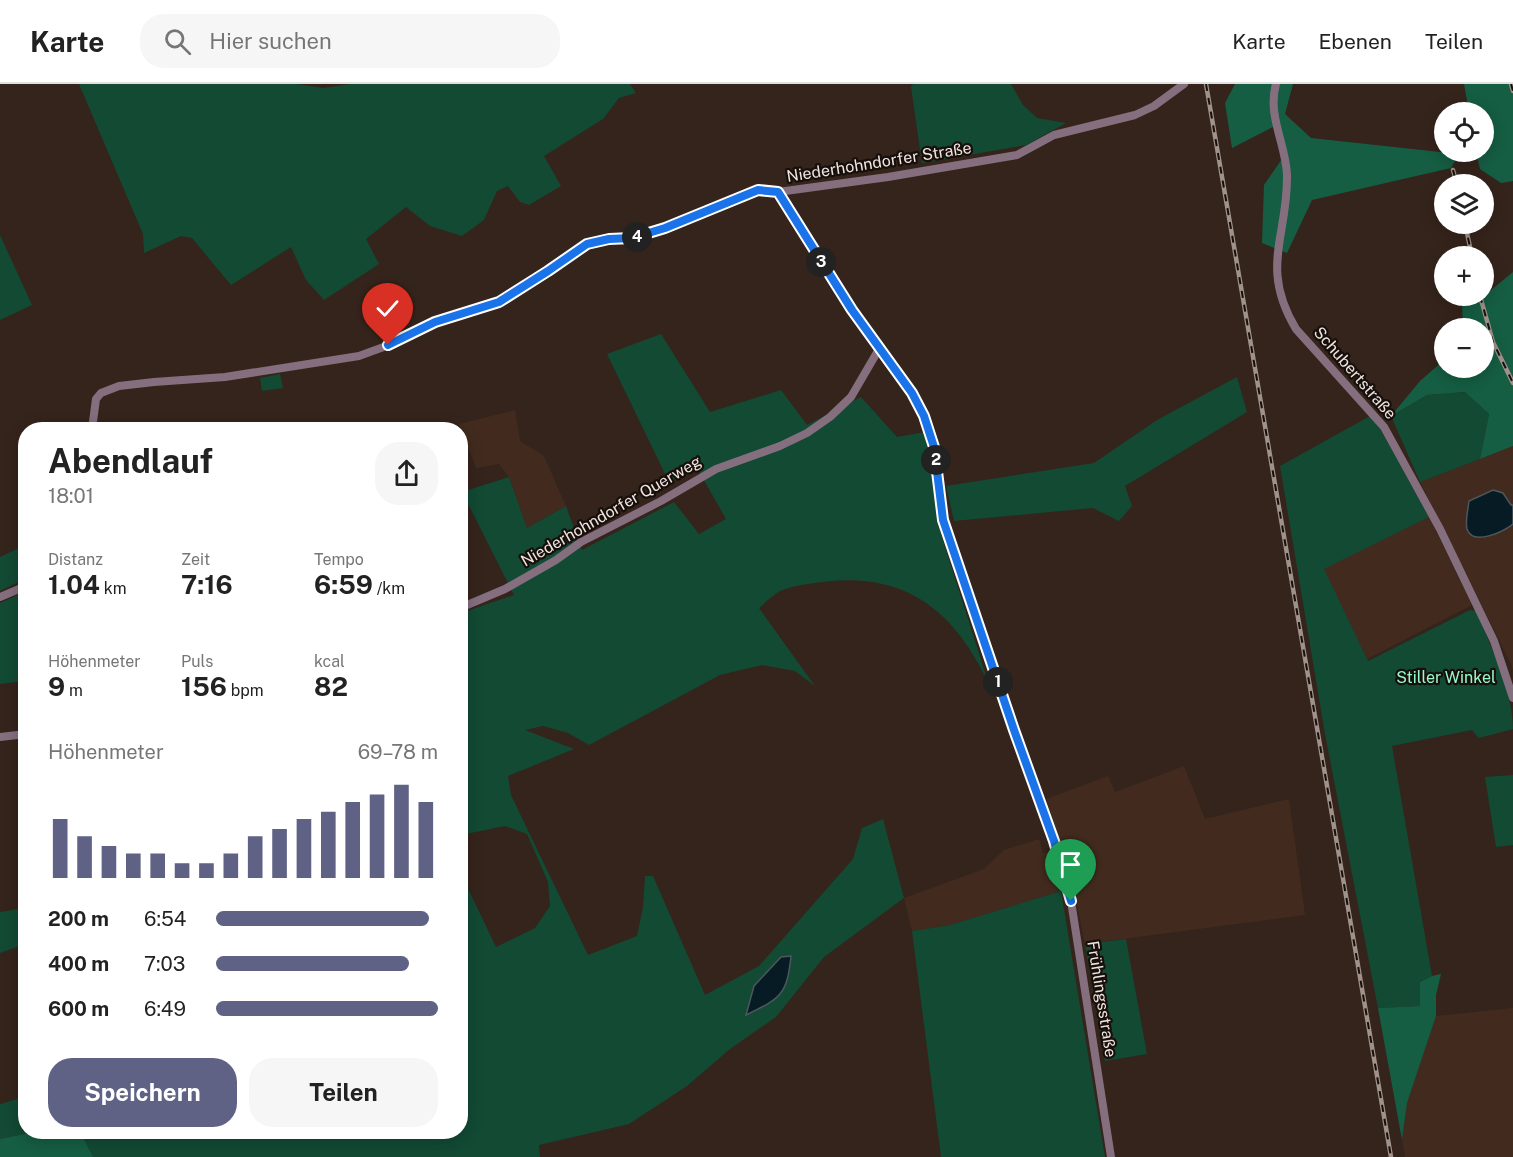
<!DOCTYPE html>
<html lang="de">
<head>
<meta charset="utf-8">
<style>
  body { margin:0; font-family:"Public Sans",sans-serif; background:#f6f6f6; color:#222; height:100vh; display:flex; flex-direction:column; font-size:22px; white-space:nowrap }
  * { box-sizing:border-box; margin:0 }
  p { font-size:20px; color:#767676 }
  .icon { flex:none; width:33px; height:33px; fill:none; stroke:currentColor; stroke-width:2; stroke-linecap:round; stroke-linejoin:round }
  .map { position:relative; flex:1; overflow:hidden }
  .sheet { position:absolute; left:18px; top:338px; width:450px; height:717px; display:flex; flex-direction:column; background:#fff; border-radius:24px; box-shadow:0 3px 15px #0003 }
  .sheet>* { flex:none }
  .controls { position:absolute; left:1434px; top:18px; display:grid; gap:12px }
  .controls a { display:grid; place-items:center; width:60px; height:60px; border-radius:50%; background:#fff; box-shadow:0 3px 15px #0003; font-size:30px }
  .pin { position:absolute; display:grid; place-items:center; width:51px; height:51px; color:#fff; margin:-62px -26px; border-radius:50% 50% 50% 0; rotate:-45deg; box-shadow:0 0 6px #0007 }
  .pin .icon { rotate:45deg }
  .km { position:absolute; width:30px; height:30px; margin:-15px; border-radius:50%; background:#222; color:#fff; font-size:16px; line-height:30px; text-align:center }
  .round { display:grid; place-items:center; flex:none; width:63px; height:63px; border-radius:24px; background:#f6f6f6 }
  .overview { display:flex; align-items:center; justify-content:space-between; height:102px; padding:0 30px }
  h1 { font-size:33px; font-weight:700; line-height:45px }
  .metrics { display:grid; grid-template-columns:repeat(3,1fr); gap:9px; height:102px; padding:6px 30px }
  .metrics div { display:grid; align-content:center }
  .metrics b { font-size:26px; font-weight:700 }
  .metrics small { font-size:16px; font-weight:400 }
  .metrics p { font-size:16px }
  .chart { height:168px; padding:12px 30px }
  .chart p { display:flex; justify-content:space-between }
  .chart svg { width:100%; height:108px; margin-top:6px; stroke:#5f6284; stroke-width:6 }
  .cta { display:flex; gap:12px; margin-top:auto; padding:12px 30px }
  .cta a { flex:1; height:69px; border-radius:24px; background:#5f6284; color:#fff; font-size:24px; font-weight:700; line-height:69px; text-align:center }
  .cta a+a { background:#f6f6f6; color:#222 }
  ul { padding:0 30px; list-style:none; font-size:20px }
  li { display:grid; grid-template-columns:96px 72px 1fr; align-items:center; height:45px }
  li i { height:15px; border-radius:8px; background:#5f6284 }
  header { display:flex; align-items:center; gap:36px; box-sizing:border-box; height:84px; padding:0 30px; background:#fff; border-bottom:2px solid #e0e0e0 }
  header strong { font-size:28px }
  nav { display:flex; gap:33px; margin-inline-start:auto; font-size:21px }
  .search { width:420px; height:54px; background:#f6f6f6; display:flex; align-items:center; gap:15px; box-sizing:border-box; padding:0 21px; border-radius:24px; color:#767676; font-size:22px }
  .map>svg:first-child { display:block }
</style>
</head>
<body>
<header>
<strong>Karte</strong>
<div class="search"><svg class="icon" aria-label="search" viewBox="0 0 24 24"><circle cx="10" cy="10" r="6"/><path d="M15 15l6 6"/></svg>Hier suchen</div>
<nav><a>Karte</a><a>Ebenen</a><a>Teilen</a></nav>
</header>
<div class="map">
<svg width="1513" height="1073" viewBox="0 0 1513 1073">
  <rect width="100%" height="100%" fill="#35241b"/>
  <g fill="#422b1e">
    <polygon points="515,326 520,357 544,372 566,422 527,444 509,393 499,380 476,384 459,340"/>
    <polygon points="1513,362 1513,586 1510,578 1420,398"/>
    <polygon points="1429,433 1472,521 1367,575 1323,485"/>
    <polygon points="1184,682 1205,735 1289,715 1305,831 1085,860 1070,787 1046,715 1108,692 1115,708"/>
    <polygon points="1039,755 1043,769 1049,768 1061,807 950,841 912,847 904,814 984,785 1004,766"/>
    <polygon points="1513,924 1513,1073 1405,1073 1402,1056 1407,1019 1436,932"/>
  </g>
  <g fill="#124a34">
    <polygon points="79,0 297,0 323,4 350,0 630,0 636,9 619,14 603,35 544,72 561,102 529,121 520,118 508,102 497,107 484,136 462,152 430,142 406,123 366,155 379,180 324,216 306,196 291,163 231,201 192,154 181,152 144,169 143,150"/>
    <polygon points="913,0 1011,0 1023,21 1037,34 1066,39 1026,61 922,79 911,3"/>
    <polygon points="0,151 32,221 0,236"/>
    <path d="M 661,250 L 710,328 L 781,306 L 807,341 L 861,313 L 897,353 L 925,348 L 939,444 L 988,598 C 955,529 909,490 830,497 C 816,499 793,501 780,507 C 773,511 765,519 759,524 L 815,602 L 795,587 L 762,581 L 720,591 L 589,661 L 568,649 L 543,642 L 525,646 L 574,665 L 508,692 L 511,711 L 588,871 L 637,852 L 643,823 L 645,792 L 653,792 L 705,911 L 759,882 L 853,775 L 862,744 L 883,735 L 904,814 L 824,873 L 776,933 L 730,965 L 687,1002 L 629,1040 L 539,1061 L 540,1073 L 93,1073 L 80,1047 L 460,1047 L 461,790 L 496,863 L 535,844 L 550,822 L 548,798 L 527,750 L 505,742 L 461,751 L 461,529 L 514,511 L 462,408 L 509,393 L 527,444 L 566,422 L 582,466 L 674,418 L 699,450 L 726,435 L 697,384 L 669,398 L 607,270 Z"/>
    <polygon points="280,290 283,304 262,307 260,294"/>
    <polygon points="1237,293 1247,328 1125,402 1132,422 1119,437 1093,424 954,437 946,402 1094,379 1157,336"/>
    <polygon points="1465,308 1489,330 1480,375 1420,398 1391,332 1427,311"/>
    <path d="M 1370,332 L 1381,346 L 1429,433 L 1324,485 L 1368,577 L 1470,526 L 1477,527 C 1490,563 1513,607 1513,645 L 1479,654 L 1472,646 L 1392,662 L 1432,892 L 1420,898 L 1420,922 L 1378,924 L 1325,650 L 1280,382 Z"/>
    <polygon points="23,462 25,468 25,495 0,507 0,473"/>
    <polygon points="25,508 25,597 0,600 0,519"/>
    <polygon points="1513,691 1513,761 1496,763 1485,693"/>
    <polygon points="1061,807 1105,1073 941,1073 912,847 950,841"/>
    <polygon points="25,824 25,860 0,869 0,828"/>
    <polygon points="1126,855 1147,970 1105,977 1085,860"/>
    <polygon points="25,1013 26,1047 39,1047 0,1055 0,1020"/>
  </g>
  <g fill="#155e43">
    <polygon points="1235,0 1293,0 1285,30 1311,54 1440,68 1484,68 1484,28 1469,28 1464,0 1513,0 1513,97 1501,99 1480,85 1476,68 1456,75 1451,84 1312,116 1287,169 1262,159 1264,101 1284,72 1275,42 1232,64 1225,19"/>
    <polygon points="1513,188 1513,362 1480,375 1489,330 1465,308 1427,311 1391,332 1420,297 1444,276 1444,284 1484,284 1484,244 1463,244 1462,218 1466,213 1484,212 1484,208 1491,206"/>
    <polygon points="1441,890 1436,911 1436,932 1407,1019 1402,1056 1378,924 1420,922 1420,898 1432,892"/>
    <polygon points="39,1047 80,1047 93,1073 0,1073 0,1055"/>
  </g>
  <g fill="#071b25" stroke="#4d575c" stroke-width="1.5">
    <path d="M 1493,406 L 1503,409 L 1511,421 L 1513,421 L 1513,440 C 1504,447 1473,463 1467,445 C 1465,437 1468,426 1469,417 Z"/>
    <path d="M 791,872 C 787,911 781,914 746,931 L 754,902 L 781,873 Z"/>
  </g>
  <g fill="none" stroke-linecap="round" stroke-linejoin="round">
    <g stroke="#856f7f" stroke-width="8">
      <path d="M 1276,0 C 1267,32 1286,60 1287,91 C 1288,153 1259,183 1296,245 L 1384,343 L 1440,445 L 1494,557 L 1513,614"/>
      <polyline points="778,108 852,226 912,309 924,332 934,363 943,436 1014,646 1054,757 1071,817 1111,1073"/>
      <polyline points="92,345 96,315 101,309 119,302 154,298 225,293 359,272 389,261 435,238 499,218 548,187 587,160 609,155 632,154 665,144 758,106 778,108 888,93 1017,71 1054,51 1135,31 1154,22 1184,0"/>
      <polyline points="0,513 26,502"/>
      <polyline points="460,524 505,505 556,476 581,458 661,417 716,385 780,362 807,349 830,333 851,313 879,265"/>
      <polyline points="0,653 26,650"/>
    </g>
    <defs>
      <g id="rail">
        <polyline points="1206,0 1391,1073"/>
        <polyline points="1511,0 1513,7"/>
        <polyline points="1453,86 1457,100"/>
        <polyline points="1465,140 1472,172"/>
        <polyline points="1480,212 1493,258 1513,299"/>
      </g>
    </defs>
    <use href="#rail" stroke="#a0928b" stroke-width="4.5"/>
    <use href="#rail" stroke="#170f0b" stroke-width="2" stroke-dasharray="7" stroke-linecap="butt"/>
  </g>
  <g fill="none" stroke-linecap="round" stroke-linejoin="round">
    <defs>
      <polyline id="route" points="388,261 435,238 499,218 548,187 587,160 609,155 632,154 665,144 758,106 778,108 852,226 912,309 924,332 934,363 943,436 1014,646 1054,757 1071,817"/>
    </defs>
    <use href="#route" stroke="#fff" stroke-width="12"/>
    <use href="#route" stroke="#1a73e8" stroke-width="8"/>
  </g>
  <g text-anchor="middle" dominant-baseline="central" stroke-width="4.5" stroke-linejoin="round" paint-order="stroke">
    <g font-size="16" fill="#f0e4de" stroke="#170f0b">
      <text transform="translate(879 78) rotate(-9)">Niederhohndorfer Straße</text>
      <text transform="translate(1355 289) rotate(49)">Schubertstraße</text>
      <text transform="translate(611 427) rotate(-30)">Niederhohndorfer Querweg</text>
      <text transform="translate(1102 915) rotate(81)">Frühlingsstraße</text>
    </g>
    <g font-size="16" fill="#96f9cc" stroke="#170f0b">
      <text x="1446" y="593">Stiller Winkel</text>
    </g>
  </g>
</svg>
<div class="controls">
<a><svg class="icon" aria-label="locate" viewBox="0 0 24 24"><circle cx="12" cy="12" r="6"/><path d="M12 2v4M12 18v4M2 12h4M18 12h4"/></svg></a>
<a><svg class="icon" aria-label="layers" viewBox="0 0 24 24"><path d="M12 4l9 5-9 5-9-5zM3 14l9 5 9-5"/></svg></a>
<a>+</a>
<a>−</a>
</div>
<div class="pin" style="left:1071px;top:817px;background:#1e9e55"><svg class="icon" aria-label="arrive" viewBox="0 0 24 24"><path d="M6 21V4h12l-3 4 3 4H6"/></svg></div>
<div class="pin" style="left:388px;top:261px;background:#d93025"><svg class="icon" aria-label="check" viewBox="0 0 24 24"><path d="M5 12l5 5 9-10"/></svg></div>
<b class="km" style="left:998px;top:598px">1</b>
<b class="km" style="left:936px;top:376px">2</b>
<b class="km" style="left:821px;top:178px">3</b>
<b class="km" style="left:637px;top:153px">4</b>
<section class="sheet">
<div class="overview"><div><h1>Abendlauf</h1><p>18:01</p></div><a class="round"><svg class="icon" aria-label="share" viewBox="0 0 24 24"><path d="M12 15V3M7 8l5-5 5 5M5 13v7h14v-7"/></svg></a></div>
<div class="metrics">
<div><p>Distanz</p><b>1.04<small> km</small></b></div>
<div><p>Zeit</p><b>7:16</b></div>
<div><p>Tempo</p><b>6:59<small> /km</small></b></div>
</div>
<div class="metrics">
<div><p>Höhenmeter</p><b>9<small> m</small></b></div>
<div><p>Puls</p><b>156<small> bpm</small></b></div>
<div><p>kcal</p><b>82</b></div>
</div>
<div class="chart"><p><span>Höhenmeter</span>69–78 m</p>
<svg viewBox="0 0 160 44" preserveAspectRatio="none"><path d="M5 44V20M15 44V27M25 44V31M35 44V34M45 44V34M55 44V38M65 44V38M75 44V34M85 44V27M95 44V24M105 44V20M115 44V17M125 44V13M135 44V10M145 44V6M155 44V13"/></svg>
</div>
<ul>
<li><b>200 m</b>6:54<i style="width:96%"></i></li>
<li><b>400 m</b>7:03<i style="width:87%"></i></li>
<li><b>600 m</b>6:49<i style="width:100%"></i></li>
</ul>
<div class="cta"><a>Speichern</a><a>Teilen</a></div>
</section>
</div>
</body>
</html>
